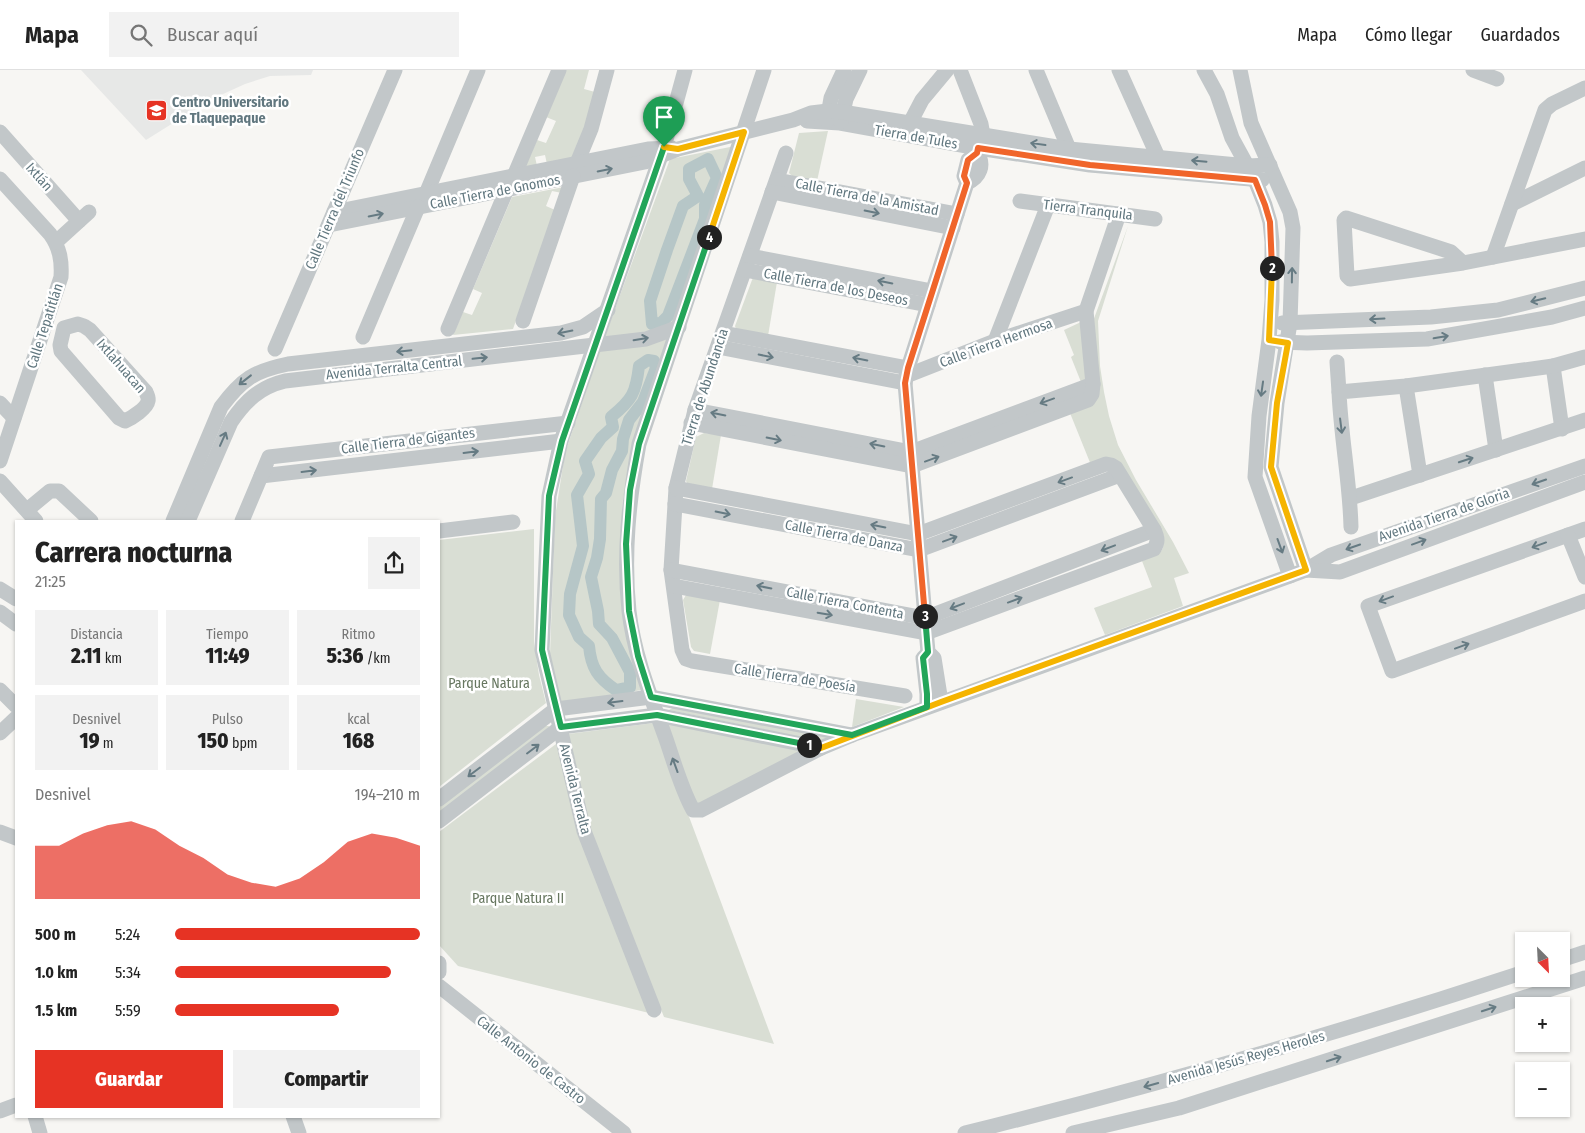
<!DOCTYPE html>
<html lang="es">
<head>
<meta charset="utf-8">
<style>
  body { margin:0; font-family:"Fira Sans Condensed",sans-serif; background:#f2f2f2; color:#222; height:100vh; display:flex; flex-direction:column; font-size:19px; white-space:nowrap }
  * { box-sizing:border-box; margin:0 }
  p { font-size:16px; color:#767676 }
  .icon { flex:none; width:28px; height:28px; fill:none; stroke:currentColor; stroke-width:2; stroke-linecap:round; stroke-linejoin:round }
  .map { position:relative; flex:1; overflow:hidden }
  .sheet { position:absolute; left:15px; top:450px; width:425px; height:598px; display:flex; flex-direction:column; background:#fff; border-radius:0px; box-shadow:0 1px 4px #0004 }
  .sheet>* { flex:none }
  .needle { width:32px; rotate:156deg }
  .tools { position:absolute; left:1515px; top:862px; display:grid; gap:10px }
  .tools a { display:grid; place-items:center; width:55px; height:55px; border-radius:0px; background:#fff; box-shadow:0 1px 4px #0004; font-size:25px }
  .pin { position:absolute; display:grid; place-items:center; width:42px; height:42px; color:#fff; margin:-51px -21px; border-radius:50% 50% 50% 0; rotate:-45deg; box-shadow:0 0 5px #0007 }
  .pin .icon { rotate:45deg }
  .km { position:absolute; width:25px; height:25px; margin:-12px; border-radius:50%; background:#222; color:#fff; font-size:14px; line-height:25px; text-align:center }
  .round { display:grid; place-items:center; flex:none; width:52px; height:52px; border-radius:0px; background:#f2f2f2 }
  .headline { display:flex; align-items:center; justify-content:space-between; height:85px; padding:0 20px }
  h1 { font-size:28px; font-weight:800; line-height:38px }
  .metrics { display:grid; grid-template-columns:repeat(3,1fr); gap:8px; height:85px; padding:5px 20px }
  .metrics div { display:grid; align-content:center; border-radius:0px; background:#f2f2f2; text-align:center }
  .metrics b { font-size:21px; font-weight:800 }
  .metrics small { font-size:14px; font-weight:400 }
  .metrics p { font-size:14px }
  .chart { height:140px; padding:10px 20px }
  .chart p { display:flex; justify-content:space-between }
  .chart svg { width:100%; height:90px; margin-top:5px; fill:#e63324; opacity:.7 }
  .cta { display:flex; gap:10px; margin-top:auto; padding:10px 20px }
  .cta a { flex:1; height:58px; border-radius:0px; background:#e63324; color:#fff; font-size:20px; font-weight:800; line-height:58px; text-align:center }
  .cta a+a { background:#f2f2f2; color:#222 }
  ul { padding:0 20px; list-style:none; font-size:16px }
  li { display:grid; grid-template-columns:80px 60px 1fr; align-items:center; height:38px }
  li i { height:12px; border-radius:6px; background:#e63324 }
  header { display:flex; align-items:center; gap:30px; box-sizing:border-box; height:70px; padding:0 25px; background:#fff; border-bottom:1px solid #e0e0e0 }
  header strong { font-size:24px }
  nav { display:flex; gap:28px; margin-inline-start:auto; font-size:18px }
  .search { width:350px; height:45px; background:#f2f2f2; display:flex; align-items:center; gap:12px; box-sizing:border-box; padding:0 18px; border-radius:0px; color:#767676; font-size:19px }
  .map>svg:first-child { display:block }
</style>
</head>
<body>
<header>
<strong>Mapa</strong>
<div class="search"><svg class="icon" aria-label="search" viewBox="0 0 24 24"><circle cx="10" cy="10" r="6"/><path d="M15 15l6 6"/></svg>Buscar aquí</div>
<nav><a>Mapa</a><a>Cómo llegar</a><a>Guardados</a></nav>
</header>
<div class="map">
<svg width="1585" height="1063" viewBox="0 0 1585 1063">
  <rect width="100%" height="100%" fill="#f7f6f3"/>
  <polygon fill="#e7e8e7" points="81,0 313,0 311,5 270,6 245,14 210,30 146,70"/>
  <g fill="#d9ded4">
    <polygon points="566,0 589,0 584,19 595,22 575,89 547,94 545,85 535,87 537,96 525,98 537,70 546,73 556,51 546,47"/>
    <polygon points="828,61 817,111 792,106 789,103 799,63"/>
    <polygon points="735,76 674,253 649,263 604,269 670,89"/>
    <polygon points="564,117 562,123 552,121 546,136 555,140 513,259 453,265 463,242 472,245 482,223 473,219 512,127"/>
    <polygon points="1128,156 1098,251 1100,296 1104,322 1109,346 1118,375 1136,410 1173,472 1189,503 1174,508 1183,536 1105,565 1094,538 1152,517 1142,491 1160,483 1163,478 1164,466 1121,394 1091,395 1070,343 1088,337 1092,254"/>
    <polygon points="753,208 777,212 768,266 736,259 735,256 752,210"/>
    <polygon points="1081,252 1087,309 1081,312 1071,287 1074,285 1064,260"/>
    <polygon points="668,268 631,385 623,430 620,479 642,620 561,633 550,584 555,447 565,383 600,280"/>
    <polygon points="704,363 721,365 712,419 687,413 686,411 696,367"/>
    <polygon points="534,459 534,572 539,605 546,633 439,717 439,470"/>
    <polygon points="686,525 720,530 710,584 694,581 691,577 683,530"/>
    <polygon points="856,629 904,637 852,657"/>
    <polygon points="674,637 827,667 825,672 669,640"/>
    <polygon points="654,653 774,974 664,947 590,758 568,664"/>
    <polygon points="667,653 805,680 695,737"/>
    <polygon points="545,656 549,656 548,660 439,743 439,736"/>
    <polygon points="556,674 649,943 458,896 439,875 439,762"/>
  </g>
  <g fill="none" stroke-linecap="round" stroke-linejoin="round">
    <g stroke="#b6c6c7" stroke-width="12">
      <polygon points="708,89 717,108 705,135 705,149 668,246 661,253 652,254 650,231 667,180 683,136 698,126 689,109 689,99"/>
      <path d="M 648,290 L 654,291 L 656,298 L 643,332 L 629,350 L 623,369 L 622,381 L 612,400 L 606,423 L 601,429 L 600,469 L 597,488 L 591,507 L 598,541 L 599,554 L 612,568 L 630,602 L 630,617 L 616,620 C 598,608 591,598 589,576 L 579,567 L 569,545 L 570,524 L 583,476 L 577,425 L 589,404 L 585,391 L 601,368 L 613,357 L 611,347 C 632,330 636,323 639,296 Z"/>
    </g>
    <g stroke="#c2c7c9" stroke-width="15">
      <path d="M 764,0 L 639,374 C 629,430 623,484 629,541 C 634,585 651,627 666,669 C 674,692 681,718 693,740 L 701,740 L 821,678 L 852,665 L 1290,506 L 1306,500 L 1331,485 L 1585,396"/>
      <path d="M 960,0 L 981,54 L 983,65 L 977,83 C 985,95 980,107 967,113"/>
      <polyline points="1036,0 1069,79"/>
      <polyline points="1119,0 1158,87"/>
      <polyline points="1204,0 1217,24 1232,68 1255,110 1265,135 1270,152 1272,172 1272,230 1269,270 1259,346 1255,407 1290,506"/>
      <polyline points="1240,0 1251,53 1290,142 1293,158 1290,253 1277,333 1271,397 1306,500"/>
      <polyline points="1473,0 1497,9"/>
      <polyline points="807,51 840,53 978,78 1090,95 1262,110"/>
      <polyline points="827,51 831,28 844,0"/>
      <polyline points="841,52 846,29 860,0"/>
      <polyline points="910,53 922,30 947,0"/>
      <polyline points="0,62 79,151"/>
      <polyline points="786,83 695,340 676,418 671,500 682,580 686,589 692,591 905,626"/>
      <polyline points="577,93 591,59 607,0"/>
      <polyline points="514,106 559,0"/>
      <path d="M 0,109 L 50,164 C 60,178 62,191 61,207 L 0,391"/>
      <polyline points="777,110 957,144"/>
      <polyline points="772,122 953,158"/>
      <polyline points="426,124 478,0"/>
      <polyline points="1020,131 1155,149"/>
      <polyline points="1512,134 1585,98"/>
      <polyline points="334,142 648,79 672,78"/>
      <polyline points="329,155 645,92 678,79 793,50 811,43 828,41 842,42 1069,79 1248,96 1270,95"/>
      <polyline points="56,172 89,142"/>
      <polyline points="750,186 932,221"/>
      <polyline points="1493,187 1545,40 1552,34 1585,18"/>
      <polyline points="1463,193 1451,182 1346,148 1344,150 1347,206 1350,209 1463,193 1585,169"/>
      <polyline points="745,200 928,235"/>
      <polyline points="523,251 573,106"/>
      <polyline points="1282,253 1431,247 1498,240 1585,218"/>
      <path d="M 78,254 L 84,256 L 90,260 L 146,322 C 147,325 149,328 148,331 C 147,338 132,348 125,351 L 119,348 L 61,281 L 60,275 L 64,258 Z"/>
      <polyline points="448,259 507,119"/>
      <polyline points="723,263 908,298"/>
      <polyline points="363,267 418,137"/>
      <polyline points="995,271 1048,135"/>
      <polyline points="1280,272 1307,273 1427,269 1552,247 1585,238"/>
      <polyline points="718,277 905,313"/>
      <polyline points="275,279 395,0"/>
      <polyline points="1337,292 1339,322"/>
      <polyline points="1553,296 1562,359"/>
      <polyline points="1485,305 1496,380"/>
      <polyline points="906,306 995,271 1086,241"/>
      <polyline points="1406,316 1420,405"/>
      <polyline points="0,333 14,348"/>
      <polyline points="695,340 911,382 1093,314"/>
      <polyline points="691,353 912,396 1088,330 1092,324 1093,314 1086,241 1119,144"/>
      <polyline points="261,406 561,371"/>
      <polyline points="0,411 36,451"/>
      <polyline points="1351,428 1585,350"/>
      <polyline points="675,434 919,480 1120,405"/>
      <polyline points="27,440 50,421 59,421 91,451"/>
      <path d="M 173,451 L 221,337 C 242,309 254,301 288,294 L 561,263 L 583,257 L 608,240"/>
      <path d="M 188,451 L 231,352 C 245,331 260,317 285,311 L 646,269 L 679,257"/>
      <polyline points="242,451 269,387 568,353"/>
      <path d="M 1351,457 C 1350,412 1341,368 1339,322 L 1406,316 L 1553,296 L 1585,287"/>
      <polyline points="1585,459 1368,536 1392,601 1585,531"/>
      <polyline points="439,461 513,452"/>
      <polyline points="1568,465 1585,507"/>
      <polyline points="671,500 925,548 1154,460"/>
      <polyline points="1306,500 1340,502 1585,412"/>
      <path d="M 674,516 L 926,563 L 1154,479 C 1158,472 1158,468 1154,460 L 1116,398 L 1111,395 L 1106,394 L 918,464 L 676,418"/>
      <polyline points="0,519 16,529"/>
      <polyline points="0,542 16,554"/>
      <polyline points="927,584 923,588 927,624 927,637"/>
      <polyline points="0,620 16,636"/>
      <polyline points="941,632 934,588 928,582 905,313 908,298 967,113 964,106 968,90 977,83"/>
      <polyline points="0,663 16,648"/>
      <polyline points="439,729 556,639 651,627 852,665"/>
      <polyline points="439,751 561,657 657,645 821,678"/>
      <polyline points="0,762 16,768"/>
      <polyline points="1561,890 1585,882"/>
      <polyline points="439,893 439,902"/>
      <polyline points="439,916 624,1063"/>
      <polyline points="654,940 584,761 542,580 549,426 561,371 664,77 685,0"/>
      <polyline points="0,1041 16,1035"/>
      <polyline points="35,1046 40,1063"/>
      <polyline points="293,1046 299,1063"/>
      <path d="M 965,1063 C 1154,1016 1339,963 1524,902"/>
      <polyline points="1073,1063 1179,1038 1585,908"/>
    </g>
  </g>
  <defs><path id="oneway-shaft" d="M-6 0H5M1.5-3L5.5 0L1.5 3" fill="none" stroke-width="1.6" stroke-linecap="round" stroke-linejoin="round" transform="scale(1.25)"/></defs>
  <g stroke="#667b83">
    <use href="#oneway-shaft" transform="translate(1038 74) rotate(-172)"/>
    <use href="#oneway-shaft" transform="translate(1199 91) rotate(-175)"/>
    <use href="#oneway-shaft" transform="translate(605 100) rotate(-11)"/>
    <use href="#oneway-shaft" transform="translate(872 142) rotate(11)"/>
    <use href="#oneway-shaft" transform="translate(376 145) rotate(-11)"/>
    <use href="#oneway-shaft" transform="translate(1292 205) rotate(-89)"/>
    <use href="#oneway-shaft" transform="translate(885 212) rotate(-169)"/>
    <use href="#oneway-shaft" transform="translate(1538 230) rotate(166)"/>
    <use href="#oneway-shaft" transform="translate(1377 249) rotate(177)"/>
    <use href="#oneway-shaft" transform="translate(565 262) rotate(169)"/>
    <use href="#oneway-shaft" transform="translate(1441 267) rotate(-10)"/>
    <use href="#oneway-shaft" transform="translate(641 269) rotate(-9)"/>
    <use href="#oneway-shaft" transform="translate(404 281) rotate(174)"/>
    <use href="#oneway-shaft" transform="translate(766 286) rotate(11)"/>
    <use href="#oneway-shaft" transform="translate(480 288) rotate(-6)"/>
    <use href="#oneway-shaft" transform="translate(860 289) rotate(-169)"/>
    <use href="#oneway-shaft" transform="translate(245 310) rotate(142)"/>
    <use href="#oneway-shaft" transform="translate(1262 319) rotate(98)"/>
    <use href="#oneway-shaft" transform="translate(1047 331) rotate(160)"/>
    <use href="#oneway-shaft" transform="translate(718 344) rotate(-169)"/>
    <use href="#oneway-shaft" transform="translate(1341 356) rotate(83)"/>
    <use href="#oneway-shaft" transform="translate(223 369) rotate(-66)"/>
    <use href="#oneway-shaft" transform="translate(774 369) rotate(11)"/>
    <use href="#oneway-shaft" transform="translate(877 375) rotate(-169)"/>
    <use href="#oneway-shaft" transform="translate(471 382) rotate(-7)"/>
    <use href="#oneway-shaft" transform="translate(932 389) rotate(-20)"/>
    <use href="#oneway-shaft" transform="translate(1466 390) rotate(-18)"/>
    <use href="#oneway-shaft" transform="translate(309 401) rotate(-7)"/>
    <use href="#oneway-shaft" transform="translate(1065 410) rotate(160)"/>
    <use href="#oneway-shaft" transform="translate(1539 412) rotate(161)"/>
    <use href="#oneway-shaft" transform="translate(723 443) rotate(11)"/>
    <use href="#oneway-shaft" transform="translate(878 456) rotate(-169)"/>
    <use href="#oneway-shaft" transform="translate(950 469) rotate(-20)"/>
    <use href="#oneway-shaft" transform="translate(1419 472) rotate(-20)"/>
    <use href="#oneway-shaft" transform="translate(1539 475) rotate(160)"/>
    <use href="#oneway-shaft" transform="translate(1280 476) rotate(70)"/>
    <use href="#oneway-shaft" transform="translate(1353 477) rotate(161)"/>
    <use href="#oneway-shaft" transform="translate(1108 478) rotate(159)"/>
    <use href="#oneway-shaft" transform="translate(764 517) rotate(-169)"/>
    <use href="#oneway-shaft" transform="translate(1386 529) rotate(160)"/>
    <use href="#oneway-shaft" transform="translate(1015 530) rotate(-20)"/>
    <use href="#oneway-shaft" transform="translate(957 536) rotate(159)"/>
    <use href="#oneway-shaft" transform="translate(825 544) rotate(10)"/>
    <use href="#oneway-shaft" transform="translate(1462 576) rotate(-20)"/>
    <use href="#oneway-shaft" transform="translate(615 632) rotate(173)"/>
    <use href="#oneway-shaft" transform="translate(533 679) rotate(-37)"/>
    <use href="#oneway-shaft" transform="translate(675 695) rotate(-110)"/>
    <use href="#oneway-shaft" transform="translate(474 702) rotate(143)"/>
    <use href="#oneway-shaft" transform="translate(1489 939) rotate(-18)"/>
    <use href="#oneway-shaft" transform="translate(1334 989) rotate(-18)"/>
    <use href="#oneway-shaft" transform="translate(1151 1015) rotate(164)"/>
  </g>
  <g fill="none" stroke-linecap="round" stroke-linejoin="round">
    <defs>
      <polyline id="split-1" points="664,77 562,371 549,426 542,580 561,657 657,645 809,675"/>
      <polyline id="split-2" points="809,675 821,678 941,632 1306,500 1271,397 1277,333 1288,273 1269,270 1272,198"/>
      <polyline id="split-3" points="925,546 905,313 908,298 967,113 964,106 968,90 977,83 978,78 1090,95 1255,110 1265,135 1270,152 1272,198"/>
      <polyline id="split-4" points="709,167 639,374 630,420 626,474 629,541 638,586 651,627 852,665 927,637 927,624 923,588 928,582 925,546"/>
      <polyline id="split-5" points="664,77 678,79 744,62 709,167"/>
    </defs>
    <use href="#split-1" stroke="#fff" stroke-width="10"/>
    <use href="#split-2" stroke="#fff" stroke-width="10"/>
    <use href="#split-3" stroke="#fff" stroke-width="10"/>
    <use href="#split-4" stroke="#fff" stroke-width="10"/>
    <use href="#split-5" stroke="#fff" stroke-width="10"/>
    <use href="#split-1" stroke="#22a559" stroke-width="6"/>
    <use href="#split-2" stroke="#f5b400" stroke-width="6"/>
    <use href="#split-3" stroke="#f0652b" stroke-width="6"/>
    <use href="#split-4" stroke="#22a559" stroke-width="6"/>
    <use href="#split-5" stroke="#f5b400" stroke-width="6"/>
  </g>
  <defs>
    <symbol id="university-square" viewBox="-11 -11 22 22"><rect x="-9" y="-9" width="18" height="18" rx="4" fill="#e63324" stroke="#fff"/><path d="M0-5L7-2L0 1L-7-2ZM-4 1L0 2.5L4 1V4Q0 6-4 4Z" fill="#fff"/></symbol>
  </defs>
  <g fill-rule="evenodd">
    <use href="#university-square" x="144" y="28" width="25" height="25"/>
  </g>
  <g text-anchor="middle" dominant-baseline="central" stroke-width="5" stroke-linejoin="round" paint-order="stroke">
    <g font-size="14" font-weight="bold" fill="#61777f" stroke="#fff" text-anchor="start">
      <text x="172" y="32">Centro Universitario<tspan x="172" dy="16">de Tlaquepaque</tspan></text>
    </g>
    <g font-size="14" fill="#61777f" stroke="#fff">
      <text transform="translate(916 67) rotate(10)">Tierra de Tules</text>
      <text transform="translate(39 107) rotate(48)">Ixtlán</text>
      <text transform="translate(495 122) rotate(-11)">Calle Tierra de Gnomos</text>
      <text transform="translate(867 127) rotate(11)">Calle Tierra de la Amistad</text>
      <text transform="translate(335 139) rotate(-67)">Calle Tierra del Triunfo</text>
      <text transform="translate(1088 140) rotate(7)">Tierra Tranquila</text>
      <text transform="translate(836 217) rotate(11)">Calle Tierra de los Deseos</text>
      <text transform="translate(45 256) rotate(-72)">Calle Tepatitlán</text>
      <text transform="translate(996 273) rotate(-20)">Calle Tierra Hermosa</text>
      <text transform="translate(121 296) rotate(49)">Ixtlahuacan</text>
      <text transform="translate(394 298) rotate(-6)">Avenida Terralta Central</text>
      <text transform="translate(705 317) rotate(-72)">Tierra de Abundancia</text>
      <text transform="translate(408 371) rotate(-7)">Calle Tierra de Gigantes</text>
      <text transform="translate(1444 445) rotate(-19)">Avenida Tierra de Gloria</text>
      <text transform="translate(844 466) rotate(11)">Calle Tierra de Danza</text>
      <text transform="translate(845 533) rotate(11)">Calle Tierra Contenta</text>
      <text transform="translate(795 608) rotate(9)">Calle Tierra de Poesía</text>
      <text transform="translate(575 719) rotate(76)">Avenida Terralta</text>
      <text transform="translate(1246 988) rotate(-16)">Avenida Jesús Reyes Heroles</text>
      <text transform="translate(531 990) rotate(38)">Calle Antonio de Castro</text>
    </g>
    <g font-size="14" fill="#677760" stroke="#fff">
      <text x="489" y="613">Parque Natura</text>
      <text x="518" y="828">Parque Natura II</text>
    </g>
  </g>
</svg>
<div class="tools">
<a><svg class="needle" viewBox="-14 -14 28 28"><path d="M0-13l5 13h-10z" fill="#e53935"/><path d="M0 13l5-13h-10z" fill="#767676"/></svg></a>
<a>+</a>
<a>−</a>
</div>
<div class="pin" style="left:664px;top:77px;background:#1e9e55"><svg class="icon" aria-label="arrive" viewBox="0 0 24 24"><path d="M6 21V4h12l-3 4 3 4H6"/></svg></div>
<b class="km" style="left:809px;top:675px">1</b>
<b class="km" style="left:1272px;top:198px">2</b>
<b class="km" style="left:925px;top:546px">3</b>
<b class="km" style="left:709px;top:167px">4</b>
<section class="sheet">
<div class="headline"><div><h1>Carrera nocturna</h1><p>21:25</p></div><a class="round"><svg class="icon" aria-label="share" viewBox="0 0 24 24"><path d="M12 15V3M7 8l5-5 5 5M5 13v7h14v-7"/></svg></a></div>
<div class="metrics">
<div><p>Distancia</p><b>2.11<small> km</small></b></div>
<div><p>Tiempo</p><b>11:49</b></div>
<div><p>Ritmo</p><b>5:36<small> /km</small></b></div>
</div>
<div class="metrics">
<div><p>Desnivel</p><b>19<small> m</small></b></div>
<div><p>Pulso</p><b>150<small> bpm</small></b></div>
<div><p>kcal</p><b>168</b></div>
</div>
<div class="chart"><p><span>Desnivel</span>194–210 m</p>
<svg viewBox="0 0 160 44" preserveAspectRatio="none"><path d="M0 44V18L10 18L20 12L30 8L40 6L50 10L60 18L70 24L80 32L90 36L100 38L110 34L120 26L130 16L140 12L150 14L160 18V44z"/></svg>
</div>
<ul>
<li><b>500 m</b>5:24<i style="width:100%"></i></li>
<li><b>1.0 km</b>5:34<i style="width:88%"></i></li>
<li><b>1.5 km</b>5:59<i style="width:67%"></i></li>
</ul>
<div class="cta"><a>Guardar</a><a>Compartir</a></div>
</section>
</div>
</body>
</html>
